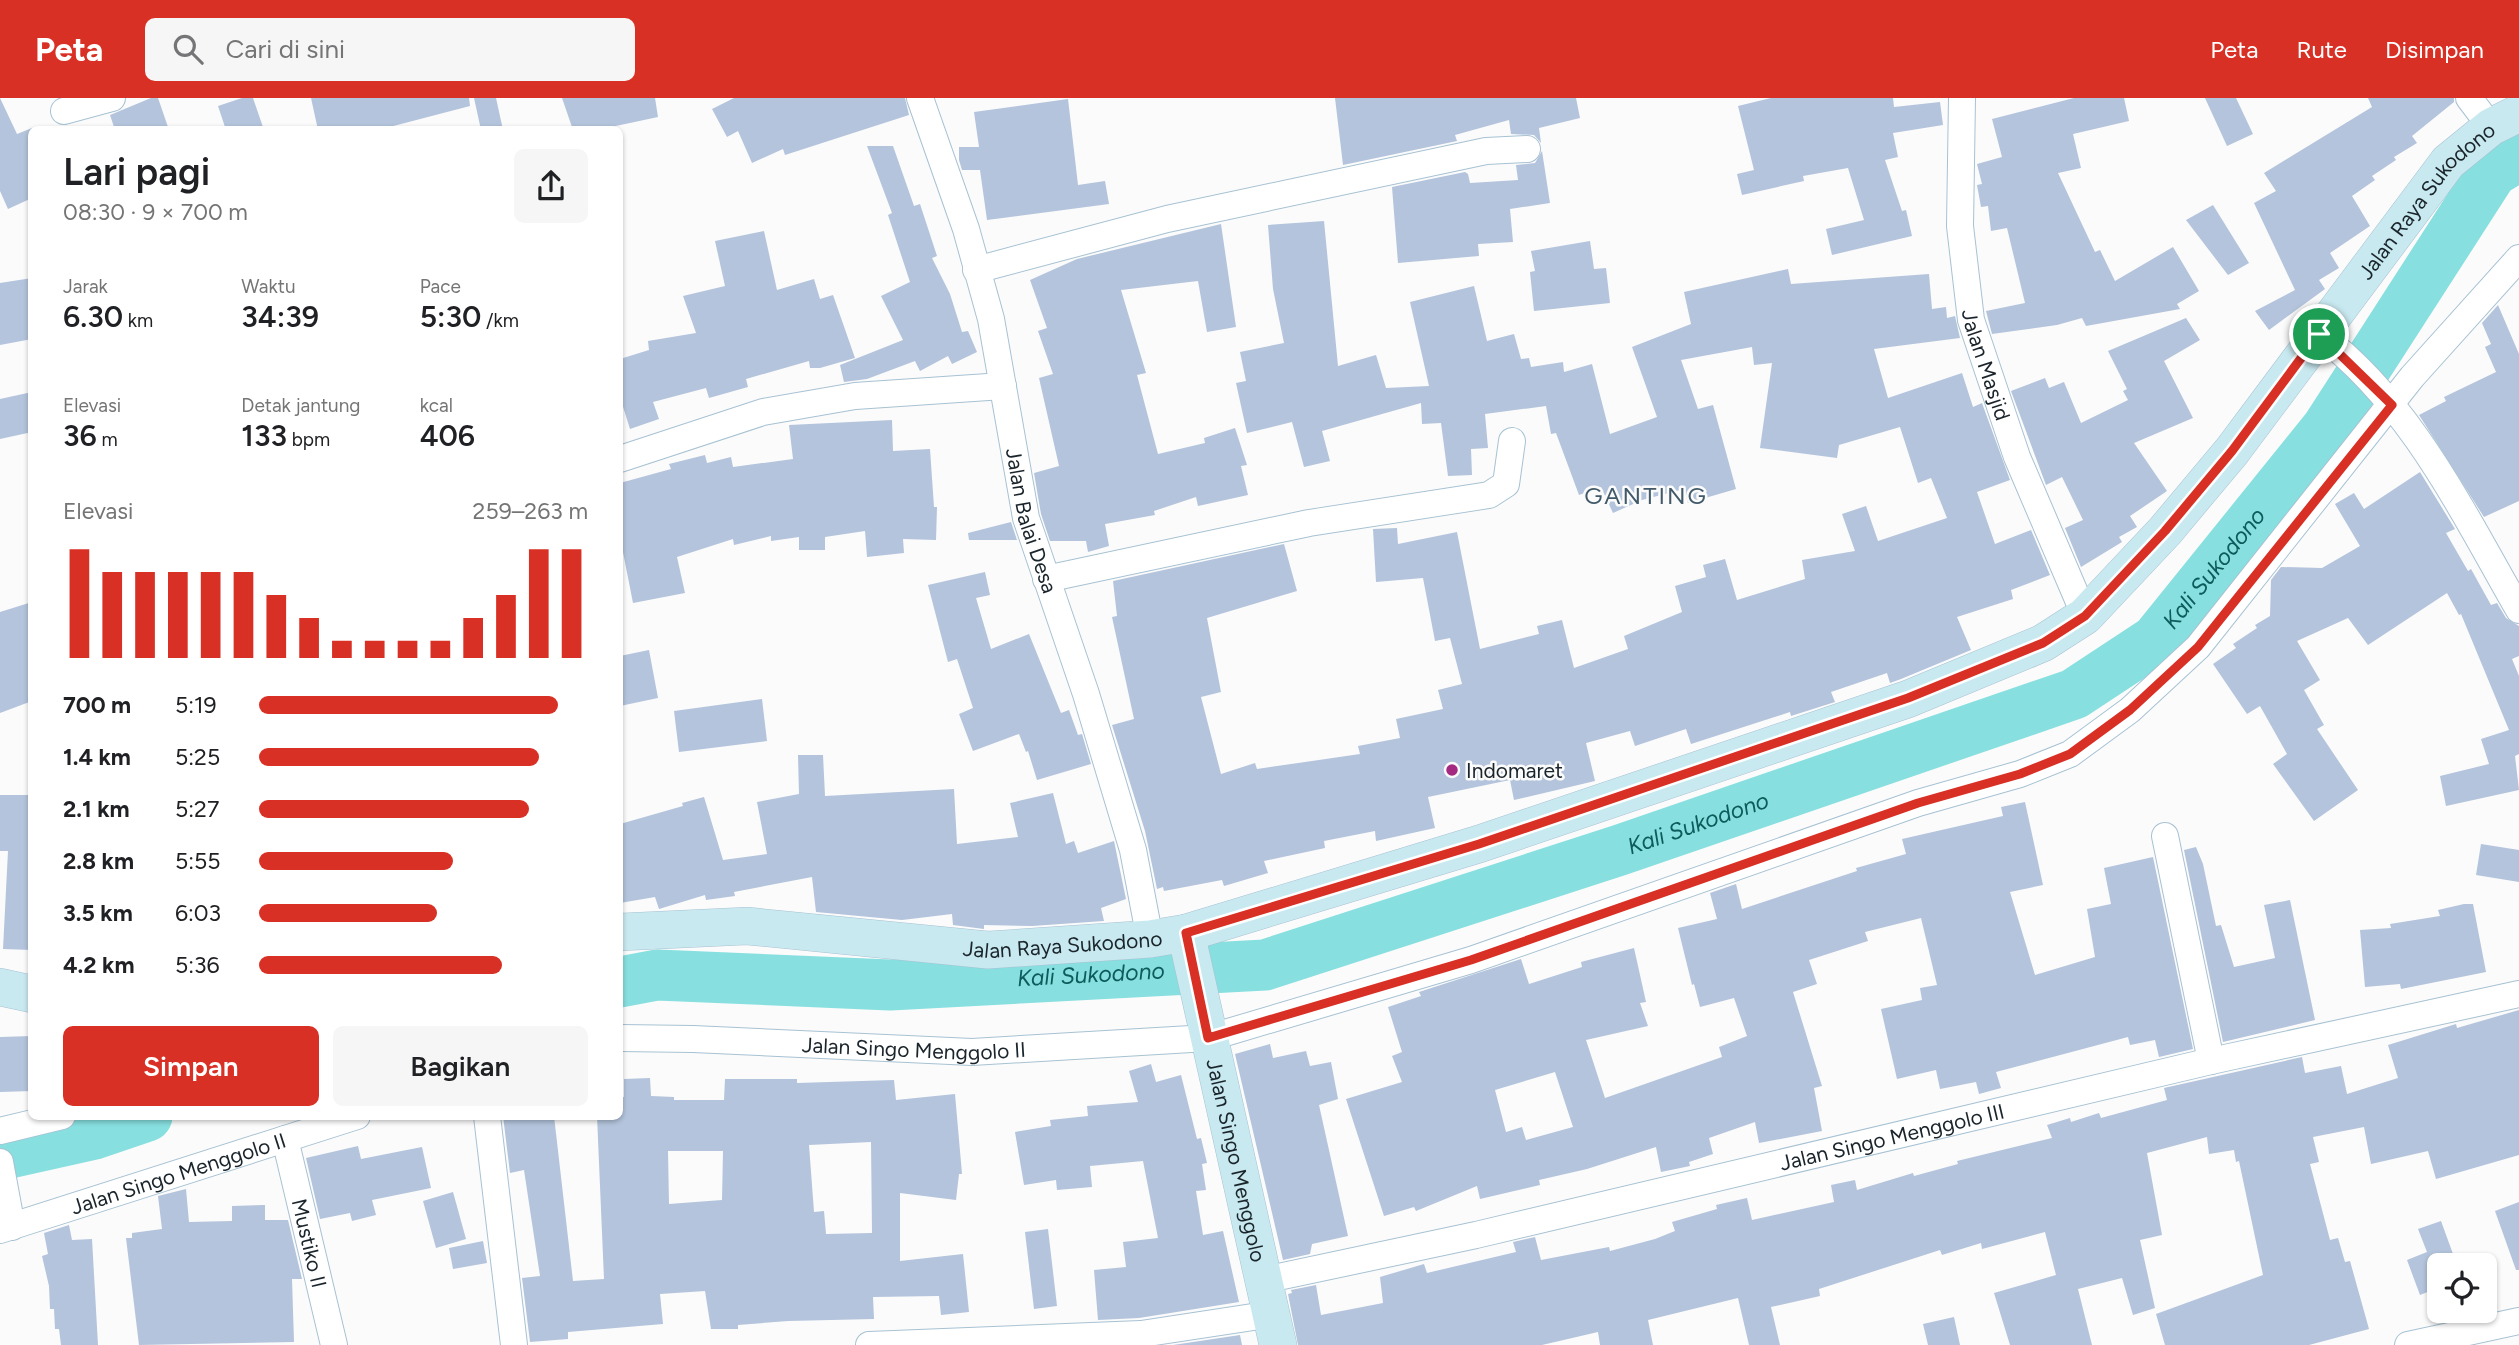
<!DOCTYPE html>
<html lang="id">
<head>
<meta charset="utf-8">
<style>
  body { margin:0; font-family:Figtree,sans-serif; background:#f6f6f6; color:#202124; height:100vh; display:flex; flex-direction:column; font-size:26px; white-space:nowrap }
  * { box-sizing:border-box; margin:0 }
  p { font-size:23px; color:#757577 }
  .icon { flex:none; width:38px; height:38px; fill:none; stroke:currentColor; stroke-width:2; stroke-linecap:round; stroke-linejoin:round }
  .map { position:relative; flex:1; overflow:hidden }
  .drawer { position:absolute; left:28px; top:28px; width:595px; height:994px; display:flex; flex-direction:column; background:#fff; border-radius:10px; box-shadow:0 2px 5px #0004 }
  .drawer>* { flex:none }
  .controls { position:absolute; left:2427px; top:1155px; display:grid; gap:14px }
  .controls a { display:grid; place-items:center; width:70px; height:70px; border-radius:10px; background:#fff; box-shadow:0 2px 5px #0004; font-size:35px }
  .pin { position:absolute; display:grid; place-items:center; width:60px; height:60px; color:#fff; margin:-30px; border:4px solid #fff; border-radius:50%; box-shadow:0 2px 7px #0007 }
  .round { display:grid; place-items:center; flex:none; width:74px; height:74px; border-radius:10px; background:#f6f6f6 }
  .overview { display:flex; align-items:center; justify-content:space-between; height:119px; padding:0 35px }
  h1 { font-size:38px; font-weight:600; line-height:52px }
  .figures { display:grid; grid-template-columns:repeat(3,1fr); gap:10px; height:119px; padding:7px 35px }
  .figures div { display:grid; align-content:center }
  .figures b { font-size:30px; font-weight:600 }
  .figures small { font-size:19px; font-weight:400 }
  .figures p { font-size:19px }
  .chart { height:196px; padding:14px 35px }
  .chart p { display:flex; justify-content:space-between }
  .chart svg { width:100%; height:126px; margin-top:7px; stroke:#d93025; stroke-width:6 }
  .primary-button { display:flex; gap:14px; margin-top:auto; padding:14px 35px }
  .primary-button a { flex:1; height:80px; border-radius:10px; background:#d93025; color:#fff; font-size:28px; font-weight:600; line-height:80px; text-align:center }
  .primary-button a+a { background:#f6f6f6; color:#202124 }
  ul { padding:0 35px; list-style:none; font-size:23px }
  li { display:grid; grid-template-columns:112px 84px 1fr; align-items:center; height:52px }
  li i { height:18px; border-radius:9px; background:#d93025 }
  header { display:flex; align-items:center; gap:42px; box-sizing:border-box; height:98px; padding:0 35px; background:#d93025; color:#fff }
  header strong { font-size:33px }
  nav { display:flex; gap:38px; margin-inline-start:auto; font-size:24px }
  .search { width:490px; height:63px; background:#f6f6f6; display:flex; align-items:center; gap:18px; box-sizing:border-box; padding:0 24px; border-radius:10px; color:#757577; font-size:26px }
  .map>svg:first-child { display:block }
</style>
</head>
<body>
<header>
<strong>Peta</strong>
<div class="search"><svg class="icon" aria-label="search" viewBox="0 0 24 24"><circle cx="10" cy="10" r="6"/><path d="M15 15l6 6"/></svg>Cari di sini</div>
<nav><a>Peta</a><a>Rute</a><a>Disimpan</a></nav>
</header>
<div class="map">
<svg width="2519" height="1247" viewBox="0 0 2519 1247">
  <rect width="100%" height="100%" fill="#fbfbfb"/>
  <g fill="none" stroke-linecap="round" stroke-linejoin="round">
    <g stroke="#87dfdf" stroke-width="51">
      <path id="s1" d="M 620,884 L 657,877 L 890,887 L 1265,867 L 1620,752 L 2074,596 L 2156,542 L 2327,330 L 2492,74 L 2519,57"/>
      <polyline points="0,1057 94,1036 147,1018"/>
    </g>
  </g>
  <g fill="#b3c4dc" fill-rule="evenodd">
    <polygon points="0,0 17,36 32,30 32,100 8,111 0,93"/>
    <polygon points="151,0 158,0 169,32 115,32 110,17"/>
    <polygon points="242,0 253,0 264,32 226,32 218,8"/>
    <polygon points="311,0 469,0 470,8 378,32 318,32"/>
    <polygon points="474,0 496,0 503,32 481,32"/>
    <polygon points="562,0 655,0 658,19 597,32 573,32"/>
    <polygon points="734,0 905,0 909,17 785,57 783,51 752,65 738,33 727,39 712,11"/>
    <polygon points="1335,0 1576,0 1580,20 1539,30 1541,45 1534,37 1511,36 1509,22 1455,37 1457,43 1343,67"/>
    <polygon points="1771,0 1893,0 1894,9 1940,4 1943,27 1893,35 1898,59 1885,62 1902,113 1906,112 1912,138 1832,157 1826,131 1864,122 1848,70 1803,78 1804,83 1742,97 1737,76 1754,72 1738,8"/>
    <polygon points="2074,0 2124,0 2129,23 2073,36 2081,70 2058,75 2095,154 2100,152 2115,183 2173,149 2199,193 2177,206 2180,211 2086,228 2082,220 2057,227 1992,236 1986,213 2025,205 2007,130 1991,133 1988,108 1981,109 1977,87 1982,86 1977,66 2002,59 1992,21"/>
    <polygon points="2205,0 2236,0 2253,36 2227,48"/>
    <polygon points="2368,0 2454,0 2454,4 2412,38 2417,45 2394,59 2396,62 2372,78 2375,82 2352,98 2370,128 2330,155 2339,170 2319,182 2325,191 2269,232 2255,213 2295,192 2254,105 2276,93 2264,75 2372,9"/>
    <polygon points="1068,1 1078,87 1105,83 1109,106 987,122 980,72 962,72 959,62 959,49 979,49 974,14"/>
    <polygon points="867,48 893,48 914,108 920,106 937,158 932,160 950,196 962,234 968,233 977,254 952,266 948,258 920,273 915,263 867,281 844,284 840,267 903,242 881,198 910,184 888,117 892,115"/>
    <polygon points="1542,53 1550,105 1510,111 1513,144 1478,146 1479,158 1398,165 1392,89 1465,74 1468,76 1470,85 1518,82 1516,67 1535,65"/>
    <polygon points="2213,107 2249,165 2228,177 2186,122"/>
    <polygon points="1324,123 1338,268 1376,257 1386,290 1429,288 1410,204 1474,188 1487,243 1514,236 1521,261 1529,260 1531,269 1563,264 1564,274 1592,266 1610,336 1657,319 1632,249 1691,226 1684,194 1788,171 1791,186 1929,176 1932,211 1946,209 1947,220 1955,218 1960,240 1874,251 1888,300 1962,275 1973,309 1982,305 2010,382 1977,394 1995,446 2031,432 2050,477 2011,492 2013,501 1957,519 1971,552 1901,581 1890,585 1887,575 1831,594 1835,604 1791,618 1790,614 1691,646 1686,631 1635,648 1630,633 1586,645 1595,683 1514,702 1510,682 1428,699 1435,730 1376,743 1375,733 1324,743 1325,750 1264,763 1268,775 1224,788 1222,782 1164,793 1163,789 1157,791 1145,733 1112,627 1134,621 1112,519 1117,518 1113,483 1284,446 1297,493 1207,520 1221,594 1201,599 1221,676 1255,665 1257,671 1360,656 1358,648 1400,640 1396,621 1443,611 1438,592 1462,586 1450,540 1435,543 1423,480 1376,484 1373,431 1397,430 1398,446 1457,434 1480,551 1539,536 1537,528 1562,522 1574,570 1628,551 1624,538 1682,514 1675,488 1706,479 1703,467 1725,461 1737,502 1805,481 1802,462 1855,453 1842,416 1866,408 1878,443 1947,420 1931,380 1918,385 1900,329 1839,347 1837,360 1760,350 1772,265 1754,267 1752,249 1681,262 1698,311 1713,307 1736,391 1688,405 1684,391 1642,402 1613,415 1601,389 1579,397 1556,335 1551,336 1546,308 1485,316 1488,350 1471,351 1472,377 1448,378 1441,325 1422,326 1421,305 1322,333 1330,363 1304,369 1292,324 1247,335 1236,285 1246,283 1240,254 1284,245 1273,191 1268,127"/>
    <polygon points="1221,126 1236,229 1207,234 1198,183 1121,192 1146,275 1137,277 1158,356 1205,345 1204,340 1235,330 1247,367 1241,368 1248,397 1198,408 1196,399 1154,413 1155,417 1105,426 1109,448 1088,454 1086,443 1050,443 1041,416 1034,375 1059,368 1039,280 1053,276 1038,233 1047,230 1030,182 1077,161"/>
    <polygon points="764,133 777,192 814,181 820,201 833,197 855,260 820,270 810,270 809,263 746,281 748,289 709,300 706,290 653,304 659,321 630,331 620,299 620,261 649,252 648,243 696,235 683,198 725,188 715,143"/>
    <polygon points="1590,143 1594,171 1606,170 1610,205 1534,213 1530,174 1535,173 1531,153"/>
    <polygon points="32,180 32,241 0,247 0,185"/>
    <polygon points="2498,207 2519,256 2519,403 2484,419 2419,317 2446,303 2444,299 2496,274 2485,249 2491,246 2482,225"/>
    <polygon points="2186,220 2200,242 2164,263 2193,320 2134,345 2167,393 2130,418 2137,429 2119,439 2122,444 2081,469 2065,430 2083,422 2062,379 2046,387 2011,293 2045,280 2049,290 2064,284 2081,325 2128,302 2123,293 2127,291 2108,253"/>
    <polygon points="32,294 32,334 0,341 0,301"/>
    <polygon points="892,322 893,353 930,351 934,409 937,409 936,442 903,441 904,455 867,459 865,433 825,439 825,452 799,452 799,439 771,443 771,438 734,447 733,441 677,459 685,495 633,505 620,439 620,385 671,371 669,366 705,357 707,365 731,359 733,369 793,361 789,327"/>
    <polygon points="2420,374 2455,431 2446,435 2468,473 2471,471 2491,507 2497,505 2506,520 2519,528 2519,558 2512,561 2519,578 2519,656 2515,658 2519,692 2446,708 2440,678 2489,666 2481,641 2509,632 2461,516 2459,517 2447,495 2368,547 2348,520 2297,543 2320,582 2304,592 2324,627 2317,631 2358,692 2314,723 2273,666 2287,656 2260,608 2247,616 2213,566 2236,550 2233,546 2257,530 2255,527 2270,518 2271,482 2281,469 2322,470 2360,448 2335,406 2354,395 2364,411"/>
    <polygon points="1011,424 1017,442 969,442 968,435"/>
    <polygon points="985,474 990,497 976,500 991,551 1029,536 1061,615 1069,612 1078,637 1082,636 1091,666 1037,682 1028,653 1026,654 1019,636 973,653 959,616 973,610 957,561 948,564 928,487"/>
    <polygon points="32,504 32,603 0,615 0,514"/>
    <polygon points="649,552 658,600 620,608 620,558"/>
    <polygon points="762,601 767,643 679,654 674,613"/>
    <polygon points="798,657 823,657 825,698 954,691 957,746 1018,739 1010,705 1053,695 1066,746 1074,743 1078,755 1114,743 1126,801 1101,810 1104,823 1032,828 984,827 984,831 953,827 952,816 902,822 816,814 812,779 734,794 735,798 706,802 705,797 659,811 655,799 620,805 620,726 683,708 682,705 704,699 723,762 767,756 757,704 799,696"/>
    <polygon points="0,697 29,697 32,852 3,851 8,753 0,753"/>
    <path d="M 2025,704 L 2043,787 L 2010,794 L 2035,877 L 2095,859 L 2087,811 L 2111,806 L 2104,770 L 2153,759 L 2193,951 L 2159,959 L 2155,942 L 2130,947 L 2128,939 L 1996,974 L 2001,990 L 1979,996 L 1976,984 L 1940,991 L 1936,972 L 1897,981 L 1881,911 L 1922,902 L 1920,890 L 1937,887 L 1921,820 L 1865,834 L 1868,843 L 1809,862 L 1817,886 L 1793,894 L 1822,988 L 1814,990 L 1822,1033 L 1759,1045 L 1755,1024 L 1709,1040 L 1713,1056 L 1689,1064 L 1690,1068 L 1661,1074 L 1656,1049 L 1587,1071 L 1539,1082 L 1540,1087 L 1480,1101 L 1477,1088 L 1416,1113 L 1414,1109 L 1384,1118 L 1346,1001 L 1402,984 L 1392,958 L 1402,954 L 1388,909 L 1421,898 L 1419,894 L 1521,861 L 1529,886 L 1582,869 L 1581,864 L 1634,850 L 1646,904 L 1640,905 L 1648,928 L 1586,942 L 1605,1000 L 1722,959 L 1719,949 L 1747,938 L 1734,900 L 1700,909 L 1694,886 L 1692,887 L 1678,830 L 1717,821 L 1710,795 L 1736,786 L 1742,811 L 1857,773 L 1856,770 L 1906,756 L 1902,741 L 2003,718 L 2001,709 ZM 1555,974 L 1573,1029 L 1526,1042 L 1522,1029 L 1506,1034 L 1495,992 Z"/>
    <polygon points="2481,746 2519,752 2519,784 2476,777"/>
    <polygon points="2196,749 2203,766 2216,828 2221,827 2234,869 2275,860 2264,807 2290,802 2315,922 2223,944 2184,752"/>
    <polygon points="2464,806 2473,806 2486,874 2401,891 2400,886 2365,889 2360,832 2391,830 2390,826 2440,818 2438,812"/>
    <polygon points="2519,912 2519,1057 2436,1081 2428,1053 2371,1066 2364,1029 2313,1039 2319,1064 2310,1066 2330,1142 2338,1140 2345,1164 2350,1163 2369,1231 2309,1247 2165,1247 2156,1216 2263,1177 2239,1063 2236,1064 2234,1052 2209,1056 2207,1039 2147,1055 2162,1137 2140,1142 2155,1210 2133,1217 2122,1180 2078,1191 2092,1247 2010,1247 1994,1195 2056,1177 2045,1134 1982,1151 1981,1145 1942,1157 1940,1152 1819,1191 1820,1198 1771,1209 1780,1247 1749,1247 1738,1200 1648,1222 1653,1247 1600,1247 1598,1234 1542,1247 1298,1247 1288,1196 1292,1195 1291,1192 1316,1187 1321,1217 1383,1205 1380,1179 1424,1166 1427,1175 1516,1154 1513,1144 1535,1139 1541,1162 1609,1149 1610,1153 1655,1141 1675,1133 1672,1124 1717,1111 1716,1107 1747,1100 1752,1122 1834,1104 1831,1087 1855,1082 1857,1092 1913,1075 1914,1078 1958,1066 1957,1063 2052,1040 2047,1027 2070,1020 2071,1024 2099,1015 2101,1020 2167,1002 2164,990 2302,959 2305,975 2341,968 2347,996 2398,980 2388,947 2456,926 2457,930"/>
    <polygon points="32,938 32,993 0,994 0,939"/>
    <polygon points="1270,946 1273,960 1306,953 1310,968 1331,964 1338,1001 1319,1007 1348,1138 1312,1146 1310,1156 1283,1162 1235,956"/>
    <polygon points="1151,966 1156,984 1181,977 1197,1041 1201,1040 1207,1065 1202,1066 1206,1092 1196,1093 1203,1137 1223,1133 1239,1204 1139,1220 1098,1222 1094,1172 1126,1169 1123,1144 1158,1140 1143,1063 1090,1068 1092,1089 1057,1092 1056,1082 1024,1087 1015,1034 1051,1028 1050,1022 1088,1018 1087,1008 1138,1004 1129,973"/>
    <path d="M 650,980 L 651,998 L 674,999 L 674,1002 L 724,1002 L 725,981 L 797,981 L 797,985 L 894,982 L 896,1002 L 955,996 L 962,1076 L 959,1076 L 956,1102 L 900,1095 L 900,1163 L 963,1156 L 969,1214 L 941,1217 L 939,1198 L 873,1199 L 874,1221 L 788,1223 L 738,1227 L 738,1231 L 711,1231 L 705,1193 L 660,1196 L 663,1226 L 568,1234 L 568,1241 L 530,1244 L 522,1180 L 540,1178 L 524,1072 L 510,1075 L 503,1018 L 554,1018 L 573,1183 L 604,1181 L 597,1018 L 620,1018 L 620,999 L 624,999 L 624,981 ZM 871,1044 L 872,1135 L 826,1136 L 824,1113 L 814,1114 L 809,1047 ZM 668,1053 L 723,1053 L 722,1102 L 669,1106 Z"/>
    <polygon points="358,1048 361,1061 422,1049 431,1090 372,1102 376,1117 352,1123 350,1115 320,1121 306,1060"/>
    <polygon points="186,1091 189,1124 232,1123 232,1108 265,1107 265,1122 288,1122 302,1181 292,1181 294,1244 139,1247 126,1140 132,1140 132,1135 162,1131 158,1098"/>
    <polygon points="453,1094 466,1141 436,1150 423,1103"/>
    <polygon points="2519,1104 2519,1172 2516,1172 2495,1113"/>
    <polygon points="2441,1123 2457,1167 2440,1167 2440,1189 2420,1197 2407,1162 2427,1154 2418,1131"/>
    <polygon points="69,1127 72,1142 92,1141 98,1247 61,1247 59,1231 55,1231 54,1211 50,1211 49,1188 42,1158 48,1156 44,1135"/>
    <polygon points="1048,1131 1057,1208 1034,1211 1025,1134"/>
    <polygon points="483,1143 487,1165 453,1171 449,1150"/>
    <polygon points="1954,1219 1960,1247 1928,1247 1923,1226"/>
    <polygon points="1240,1237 1242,1247 1173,1247"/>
  </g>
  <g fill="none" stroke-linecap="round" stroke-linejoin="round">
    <defs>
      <g id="street">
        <path id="s2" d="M 920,0 L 966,131 L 991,221 L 1026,420 L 1086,596 L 1133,752 L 1150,841"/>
        <path id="s3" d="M 1962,0 L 1960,128 L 1971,222 L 2017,359 L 2085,518"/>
        <polyline points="2469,0 2491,29"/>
        <polyline points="64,13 112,0"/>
        <polyline points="976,172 1167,121 1486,53 1527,51"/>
        <path d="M 2319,236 C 2411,305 2463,415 2519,512"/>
        <polyline points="620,361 763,314 855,298 1003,288"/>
        <polyline points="1046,481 1309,425 1489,397 1506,386 1512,343"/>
        <polyline points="2165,738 2211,963"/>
        <path id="s4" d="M 620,940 L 693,941 L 972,954 L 1208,940 L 1471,862 L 1918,705 L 2020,676 L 2070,656 L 2130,612 L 2198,549 L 2412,279 L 2519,160"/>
        <polyline points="487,1018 514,1247"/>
        <polyline points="0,1033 62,1018"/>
        <path id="s5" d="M 285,1041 L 334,1247"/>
        <polyline points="0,1064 12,1129"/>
        <path id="s6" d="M 0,1132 L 357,1018"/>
        <path id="s7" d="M 1264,1182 L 1476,1137 L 2211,963 L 2519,896"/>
        <polyline points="869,1247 1141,1236 1272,1216"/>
        <polyline points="2408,1247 2519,1223"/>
      </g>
      <g id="secondary">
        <path id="s8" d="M 620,834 L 747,828 L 988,852 L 1150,841 L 1186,835 L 1479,746 L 1908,601 L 2043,545 L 2085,518 L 2165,433 L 2232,353 L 2448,64 L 2491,29 L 2519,15"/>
        <path id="s9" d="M 1186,835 L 1278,1247"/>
        <polyline points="0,889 32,896"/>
      </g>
    </defs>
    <use href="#street" stroke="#a7c2d3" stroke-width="28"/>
    <use href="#secondary" stroke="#a7c2d3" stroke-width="38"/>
    <use href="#street" stroke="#fff" stroke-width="26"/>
    <use href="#secondary" stroke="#c9e9f0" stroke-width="37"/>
  </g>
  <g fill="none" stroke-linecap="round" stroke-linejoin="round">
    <defs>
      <polygon id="route" points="2319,236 2392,307 2198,549 2130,612 2070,656 2020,676 1918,705 1471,862 1208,940 1186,835 1479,746 1908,600 2043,545 2085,518 2165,433 2232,353"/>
    </defs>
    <use href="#route" stroke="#fff" stroke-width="14"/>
    <use href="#route" stroke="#d93025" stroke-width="9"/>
  </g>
  <circle fill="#a32a80" stroke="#fbfbfb" stroke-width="2.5" cx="1452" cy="672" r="7"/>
  <g text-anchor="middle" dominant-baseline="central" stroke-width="5" stroke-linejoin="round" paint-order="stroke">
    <g font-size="21" fill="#1a242b" stroke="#fbfbfb">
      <text stroke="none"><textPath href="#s8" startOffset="2062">Jalan Raya Sukodono</textPath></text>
      <text stroke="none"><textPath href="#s3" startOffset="270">Jalan Masjid</textPath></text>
      <text stroke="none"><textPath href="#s2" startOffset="438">Jalan Balai Desa</textPath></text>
      <text stroke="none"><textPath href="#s8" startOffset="444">Jalan Raya Sukodono</textPath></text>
      <text stroke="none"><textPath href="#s4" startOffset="294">Jalan Singo Menggolo II</textPath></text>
      <text stroke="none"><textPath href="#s7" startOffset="644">Jalan Singo Menggolo III</textPath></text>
      <text stroke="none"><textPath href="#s9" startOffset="233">Jalan Singo Menggolo</textPath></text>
      <text stroke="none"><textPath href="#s6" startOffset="187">Jalan Singo Menggolo II</textPath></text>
      <text stroke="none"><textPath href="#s5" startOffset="107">Mustiko II</textPath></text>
    </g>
    <g font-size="21" fill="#1a242b" stroke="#fbfbfb" text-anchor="start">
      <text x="1466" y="672">Indomaret</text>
    </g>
    <g font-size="23" font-style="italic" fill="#0d5b5b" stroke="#fbfbfb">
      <text stroke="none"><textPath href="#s1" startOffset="1690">Kali Sukodono</textPath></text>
      <text stroke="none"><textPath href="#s1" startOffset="1102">Kali Sukodono</textPath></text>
      <text stroke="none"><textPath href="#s1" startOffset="472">Kali Sukodono</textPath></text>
    </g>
    <g font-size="24" letter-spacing="2" fill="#415969" stroke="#fbfbfb">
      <text x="1646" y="397">GANTING</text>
    </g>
  </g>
</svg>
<div class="controls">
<a><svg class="icon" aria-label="locate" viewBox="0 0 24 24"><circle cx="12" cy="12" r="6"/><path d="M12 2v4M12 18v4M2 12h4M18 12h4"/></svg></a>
</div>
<div class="pin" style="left:2319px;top:236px;background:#1e9e55"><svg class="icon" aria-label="arrive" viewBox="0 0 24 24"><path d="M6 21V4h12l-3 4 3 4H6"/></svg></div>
<section class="drawer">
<div class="overview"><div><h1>Lari pagi</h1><p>08:30 · 9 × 700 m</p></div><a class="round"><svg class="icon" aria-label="share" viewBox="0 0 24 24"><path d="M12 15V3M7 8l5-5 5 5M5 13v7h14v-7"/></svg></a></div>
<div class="figures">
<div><p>Jarak</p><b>6.30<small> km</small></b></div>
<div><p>Waktu</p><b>34:39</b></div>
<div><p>Pace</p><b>5:30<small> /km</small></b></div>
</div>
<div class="figures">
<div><p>Elevasi</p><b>36<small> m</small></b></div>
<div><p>Detak jantung</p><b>133<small> bpm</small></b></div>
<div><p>kcal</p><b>406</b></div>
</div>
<div class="chart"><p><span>Elevasi</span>259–263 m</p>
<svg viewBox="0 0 160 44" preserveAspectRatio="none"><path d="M5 44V6M15 44V14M25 44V14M35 44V14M45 44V14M55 44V14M65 44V22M75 44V30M85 44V38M95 44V38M105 44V38M115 44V38M125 44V30M135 44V22M145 44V6M155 44V6"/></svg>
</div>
<ul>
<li><b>700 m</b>5:19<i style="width:91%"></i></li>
<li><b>1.4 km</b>5:25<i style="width:85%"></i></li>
<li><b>2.1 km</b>5:27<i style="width:82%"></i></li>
<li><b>2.8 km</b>5:55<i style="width:59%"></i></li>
<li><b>3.5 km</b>6:03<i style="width:54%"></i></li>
<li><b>4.2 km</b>5:36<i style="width:74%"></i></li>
</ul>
<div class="primary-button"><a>Simpan</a><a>Bagikan</a></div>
</section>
</div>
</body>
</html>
